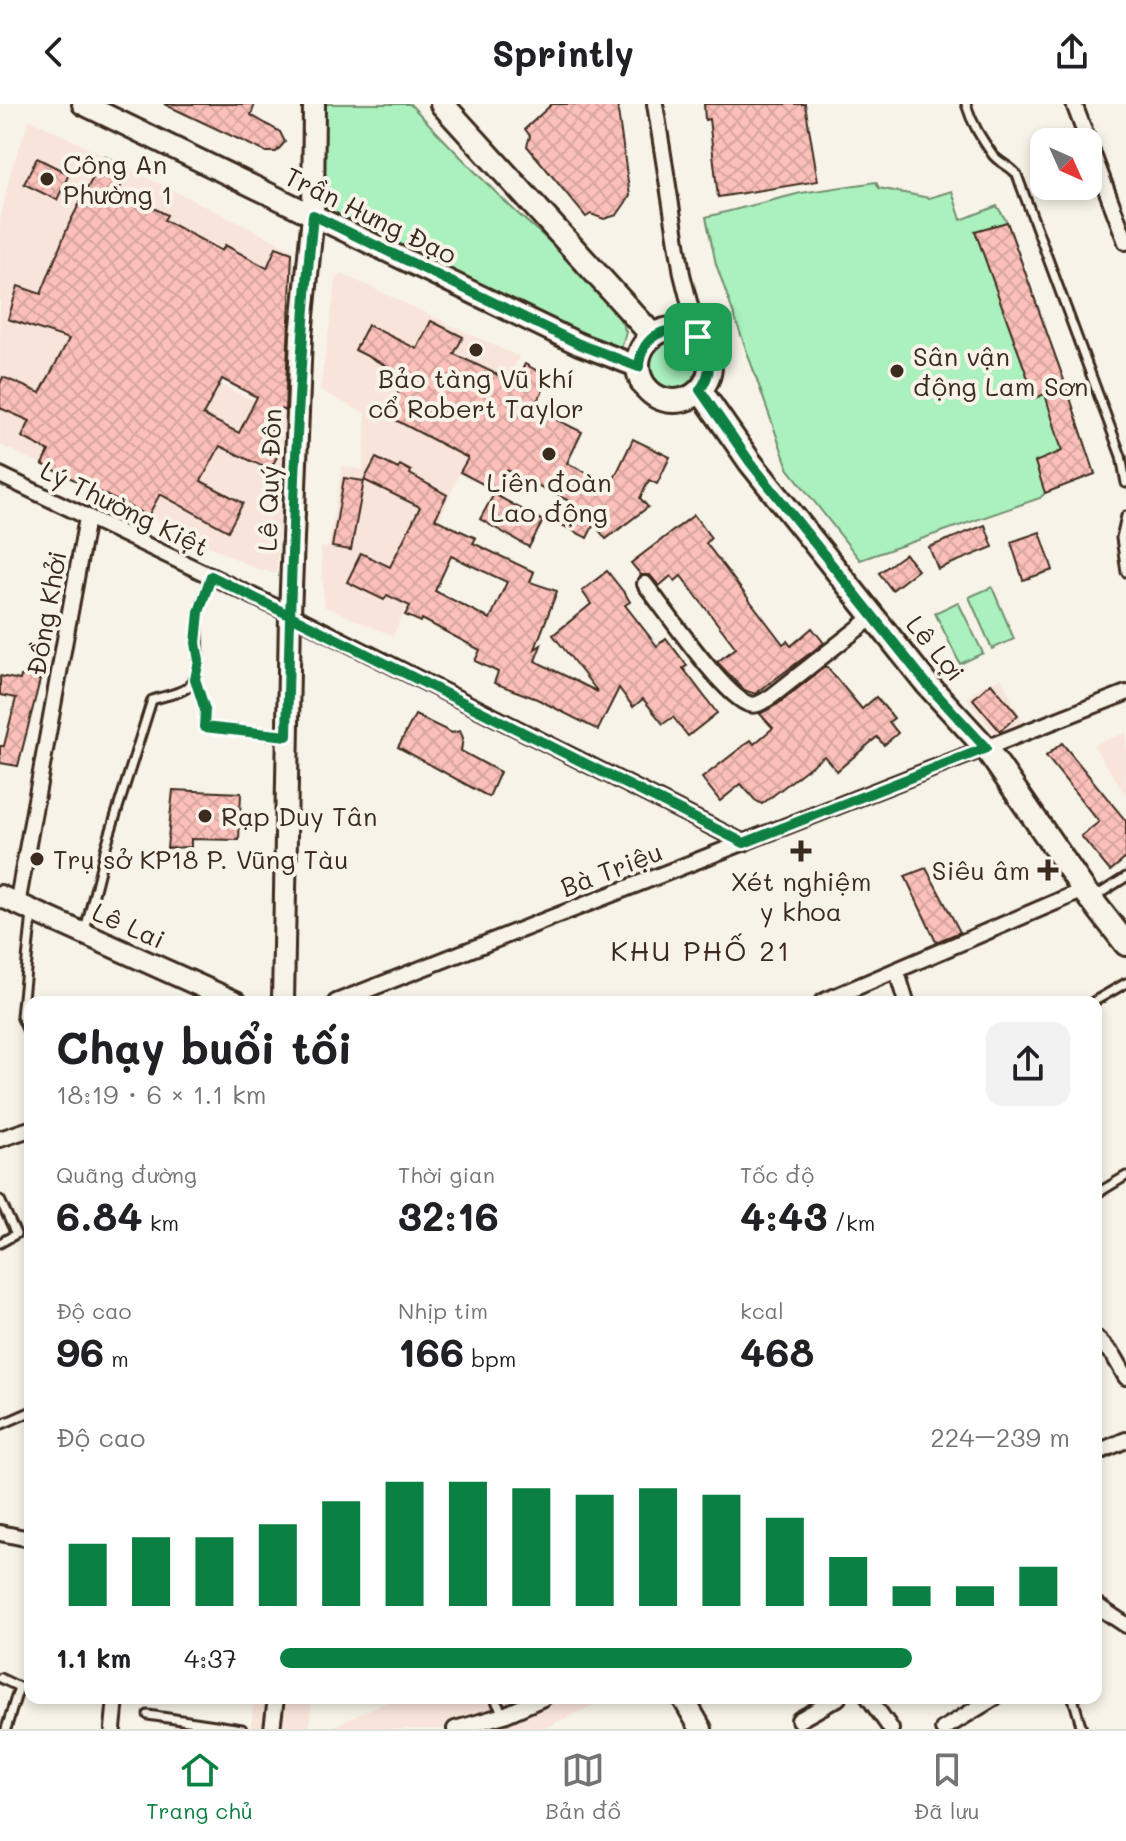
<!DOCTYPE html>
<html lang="vi">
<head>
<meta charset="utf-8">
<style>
  body { margin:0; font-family:Mali,sans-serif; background:#f2f2f2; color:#202124; height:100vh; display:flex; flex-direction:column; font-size:30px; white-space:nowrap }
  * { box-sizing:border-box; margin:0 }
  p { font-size:26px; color:#757577 }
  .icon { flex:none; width:44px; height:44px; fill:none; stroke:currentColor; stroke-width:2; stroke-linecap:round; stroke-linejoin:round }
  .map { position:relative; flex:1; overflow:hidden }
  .details { position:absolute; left:24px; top:892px; width:1078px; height:708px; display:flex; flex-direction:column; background:#fff; border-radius:16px; box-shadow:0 4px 12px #0003 }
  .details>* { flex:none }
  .needle { width:52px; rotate:135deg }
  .tools { position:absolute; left:1030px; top:24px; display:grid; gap:16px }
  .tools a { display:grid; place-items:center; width:72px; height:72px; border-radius:16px; background:#fff; box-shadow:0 4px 12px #0003; font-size:40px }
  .pin { position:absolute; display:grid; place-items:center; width:68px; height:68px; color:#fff; margin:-34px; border-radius:16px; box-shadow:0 4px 12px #0006 }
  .round { display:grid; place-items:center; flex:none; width:84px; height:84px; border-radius:16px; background:#f2f2f2 }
  .overview { display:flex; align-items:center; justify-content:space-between; height:136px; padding:0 32px }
  h1 { font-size:44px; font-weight:700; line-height:60px }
  .metrics { display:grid; grid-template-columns:repeat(3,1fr); gap:12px; height:136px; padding:8px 32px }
  .metrics div { display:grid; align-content:center }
  .metrics b { font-size:40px; font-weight:700 }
  .metrics small { font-size:22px; font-weight:400 }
  .metrics p { font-size:22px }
  .chart { height:224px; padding:16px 32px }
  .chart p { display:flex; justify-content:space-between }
  .chart svg { width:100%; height:144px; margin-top:8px; stroke:#0b8043; stroke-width:6 }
  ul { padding:0 32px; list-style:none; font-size:26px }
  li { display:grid; grid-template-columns:128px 96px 1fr; align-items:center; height:60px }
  li i { height:20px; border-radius:10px; background:#0b8043 }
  header { display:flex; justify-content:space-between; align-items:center; height:104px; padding:0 32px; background:#fff; font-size:36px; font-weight:700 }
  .dock { display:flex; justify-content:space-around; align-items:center; height:112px; border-top:2px solid #e0e0e0; background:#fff; font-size:22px; color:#757577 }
  .dock a { display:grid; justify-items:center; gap:4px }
  .dock .on { color:#0b8043 }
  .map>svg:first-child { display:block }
</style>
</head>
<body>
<header><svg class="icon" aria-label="back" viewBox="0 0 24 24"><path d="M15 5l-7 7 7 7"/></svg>Sprintly<svg class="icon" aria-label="share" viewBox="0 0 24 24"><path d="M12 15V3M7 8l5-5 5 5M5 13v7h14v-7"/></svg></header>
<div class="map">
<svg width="1126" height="1625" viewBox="0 0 1126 1625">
  <defs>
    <pattern id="building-cross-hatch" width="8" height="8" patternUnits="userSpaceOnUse" patternTransform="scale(2)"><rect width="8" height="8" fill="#fbc0b9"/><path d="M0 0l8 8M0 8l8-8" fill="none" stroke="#d8a59f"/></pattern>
  </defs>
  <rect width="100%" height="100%" fill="#f7f3e8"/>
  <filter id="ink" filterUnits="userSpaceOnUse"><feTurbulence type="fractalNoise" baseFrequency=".0125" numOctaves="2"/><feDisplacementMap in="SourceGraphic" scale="16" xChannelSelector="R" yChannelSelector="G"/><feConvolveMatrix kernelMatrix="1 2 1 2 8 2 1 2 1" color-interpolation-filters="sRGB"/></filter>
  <g filter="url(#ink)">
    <g fill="#f8e4da">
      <polygon points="30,15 104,52 46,178 117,214 42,360 0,341 0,117 12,63"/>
      <polygon points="129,65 294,146 292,226 103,121"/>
      <polygon points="337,171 345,171 519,253 463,360 440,415 445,420 393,532 324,502 321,443 328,444 342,362 363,366 366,310 320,286"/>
      <polygon points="219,280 288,313 276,470 255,464 148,412"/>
      <polygon points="1001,574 1024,620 1002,630 995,630 966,594 983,581"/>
      <polygon points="1126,629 1126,691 1093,641"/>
      <polygon points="255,1594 312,1594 309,1625 250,1625"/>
      <polygon points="395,1594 609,1594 542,1625 328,1625"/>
    </g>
    <g fill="#aaf1be" stroke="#728e6e" stroke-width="2">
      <path d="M 325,0 L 410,0 C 444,36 478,72 514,106 C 552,141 606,181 626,228 L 620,248 L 333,119 L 319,103 Z"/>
      <polygon points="876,78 879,84 929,94 952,87 961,116 997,102 1007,118 1066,282 1095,370 1045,389 1040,394 860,456 788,364 716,160 706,113 801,89"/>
      <circle cx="674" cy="260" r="25"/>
      <polygon points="992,483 1014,535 992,545 969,493"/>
      <polygon points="958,498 983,549 960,560 935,509"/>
    </g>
    <g fill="url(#building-cross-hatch)" stroke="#3b2a1e" stroke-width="2" fill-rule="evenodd">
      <polygon points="164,0 255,0 251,11 280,28 285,38 276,48 266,48"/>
      <polygon points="552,0 617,0 630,92 617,111 604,115 591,110 586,113 527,42 530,32 525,25"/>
      <polygon points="704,0 805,0 818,77 718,93 709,15 705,16"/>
      <path d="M 104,52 L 129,65 L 119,86 L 167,111 L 164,116 L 222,147 L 225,141 L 267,164 L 276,143 L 292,149 L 285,307 L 282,305 L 264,341 L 279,349 L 270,366 L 220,342 L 201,377 L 243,399 L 228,427 L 160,390 L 148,412 L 42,360 L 49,347 L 22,333 L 30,317 L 0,304 L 0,280 L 3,273 L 40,289 L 69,235 L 8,215 L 18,182 L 41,190 L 69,120 ZM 222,275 L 257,293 L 239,329 L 203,311 Z"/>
      <polygon points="37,54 69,70 57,96 24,80"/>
      <polygon points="1007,118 1066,282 1095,370 1045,389 1035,358 1062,347 1045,290 1035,294 975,127"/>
      <polygon points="431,217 463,233 454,250 515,279 525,260 550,274 533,304 582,328 567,359 611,381 633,335 670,353 657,380 649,376 640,394 648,403 606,435 594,420 587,434 560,420 571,398 507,366 496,387 460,368 468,354 386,311 407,272 355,246 368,221 417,245"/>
      <path d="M 376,354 L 398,365 L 400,361 L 411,367 L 410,370 L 447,391 L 435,415 L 476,434 L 473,439 L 534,468 L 530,478 L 557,487 L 535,545 L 541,541 L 535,557 L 598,588 L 553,531 L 591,500 L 582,487 L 607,467 L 626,491 L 630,498 L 625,501 L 657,542 L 666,534 L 687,562 L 683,564 L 717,609 L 688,632 L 673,613 L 663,620 L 643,595 L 633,603 L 619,584 L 598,626 L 537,595 L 494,579 L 498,568 L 475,557 L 480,546 L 422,515 L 421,518 L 405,511 L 410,502 L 387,491 L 384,496 L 347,478 L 361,449 L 390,463 L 420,403 L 364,376 ZM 451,452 L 507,478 L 490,515 L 435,487 Z"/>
      <polygon points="344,374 364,377 351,446 332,443"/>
      <polygon points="494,390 543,417 529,443 480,415"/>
      <polygon points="694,411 711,434 706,439 783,540 787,537 791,542 812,524 824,539 755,590 744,586 717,558 736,544 681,472 675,477 671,472 659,482 650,471 641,471 631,459"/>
      <polygon points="985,421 993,443 938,465 929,443"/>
      <polygon points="1040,428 1053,466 1023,476 1011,438"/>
      <polygon points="905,450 918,466 892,486 879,469"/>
      <polygon points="826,562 862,605 876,593 894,614 889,618 898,629 884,641 877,633 837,667 824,652 762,700 755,696 741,680 720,697 702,674 751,636 754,640 773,624 760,610 778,600"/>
      <polygon points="0,572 20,576 21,572 40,576 18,662 0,659 0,642 4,642 16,594 0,591"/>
      <polygon points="991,579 1018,611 1000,627 973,595"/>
      <polygon points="415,611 452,629 460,627 463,634 461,647 500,668 489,693 398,643"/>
      <polygon points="1062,639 1126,717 1126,754 1110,767 1081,732 1099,718 1046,652"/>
      <polygon points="173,686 241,689 239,736 191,735 191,743 167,744"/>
      <polygon points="926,764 960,828 936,838 905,772"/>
    </g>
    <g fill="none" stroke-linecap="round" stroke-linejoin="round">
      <defs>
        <g id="lane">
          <path d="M 966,0 C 972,20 981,34 993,51 C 999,59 1011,62 1017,71 L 1121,352 L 1126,379"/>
          <polyline points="1126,412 1121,434 1126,468"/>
          <polyline points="195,575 205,606 204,623 284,632"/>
          <polyline points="1093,794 1126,773"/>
          <path d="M 85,826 L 106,742 L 152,596 C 163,592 180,590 188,583 C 206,567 195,532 199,509 C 201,497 207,484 211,472"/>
          <polyline points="1093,898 1126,879"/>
          <polyline points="30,932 21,912 32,810"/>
          <polyline points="1096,1090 1126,1072"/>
          <polyline points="0,1096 16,1130 0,1139"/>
          <polyline points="0,1321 30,1308"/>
          <polyline points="0,1574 19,1583 6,1625"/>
          <polyline points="494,1594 504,1611"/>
          <polyline points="1073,1594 1082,1625"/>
          <polyline points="148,1611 242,1625"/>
        </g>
        <g id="street">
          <polyline points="655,0 682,170 698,233"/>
          <polyline points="1074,0 1126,138"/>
          <polyline points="0,371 290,510 744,739"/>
          <path d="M 645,480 C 663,503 725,594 749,600 C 757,603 765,596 772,592 L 874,512"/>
          <polyline points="17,801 87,414"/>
          <polyline points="897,868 906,898"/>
          <polyline points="336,898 1126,589"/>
          <polyline points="822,898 1084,786"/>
          <polyline points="0,1035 30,1025"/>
          <polyline points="1096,1234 1114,1252 1126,1273"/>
          <polyline points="1096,1349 1126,1336"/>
          <polyline points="0,1429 30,1435"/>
          <polyline points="1096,1501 1126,1521"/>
          <polyline points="869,1594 891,1625"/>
          <polyline points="799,1616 838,1594"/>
          <polyline points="113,1625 116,1594"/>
          <polyline points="272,1625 276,1594"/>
          <polyline points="455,1625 504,1611 543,1594"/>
          <polyline points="943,1625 994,1594"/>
        </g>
        <g id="secondary">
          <polyline points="83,0 579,240 639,263"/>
          <polyline points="0,792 236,898"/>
          <polyline points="283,898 290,510 301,232 313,111 314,0"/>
          <polyline points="683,1594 701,1625"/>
        </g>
        <g id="primary">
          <polyline points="442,0 653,232"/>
          <circle cx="674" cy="261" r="36"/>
          <polyline points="700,286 750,358 927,580 986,644 1084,786 1126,840"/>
        </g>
      </defs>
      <use href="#lane" stroke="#3b2a1e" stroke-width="13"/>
      <use href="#street" stroke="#3b2a1e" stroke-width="20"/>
      <use href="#secondary" stroke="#3b2a1e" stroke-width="26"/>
      <use href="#primary" stroke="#3b2a1e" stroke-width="28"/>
      <use href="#lane" stroke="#f7f3e8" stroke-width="7"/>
      <use href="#street" stroke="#f7f3e8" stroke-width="14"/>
      <use href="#secondary" stroke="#f7f3e8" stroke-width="20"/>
      <use href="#primary" stroke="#f7f3e8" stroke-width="22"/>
    </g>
  </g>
  <g fill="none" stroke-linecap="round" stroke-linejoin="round" filter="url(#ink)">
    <defs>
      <path id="route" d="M 698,233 C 670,217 641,230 639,263 L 579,240 L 313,111 C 296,284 291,458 287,632 L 204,623 L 205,606 L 195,575 L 199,557 L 196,539 L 199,508 L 211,472 L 744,739 L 986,644 L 927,580 L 750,358 L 700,286 C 713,268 712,251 698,233"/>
    </defs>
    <use href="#route" stroke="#fff" stroke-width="16"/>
    <use href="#route" stroke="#0b8043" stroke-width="10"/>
  </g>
  <g fill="#3b2a1e" stroke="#f7f3e8" stroke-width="3">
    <circle cx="47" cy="75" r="8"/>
    <circle cx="476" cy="246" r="8"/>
    <circle cx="897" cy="267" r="8"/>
    <circle cx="549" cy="350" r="8"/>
    <circle cx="205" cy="712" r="8"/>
    <path d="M797 735h8v8h8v8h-8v8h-8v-8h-8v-8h8z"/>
    <circle cx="37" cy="755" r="8"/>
    <path d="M1044 754h8v8h8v8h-8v8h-8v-8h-8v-8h8z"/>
  </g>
  <g text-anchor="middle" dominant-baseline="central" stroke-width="8" stroke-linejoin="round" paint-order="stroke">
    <g font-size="26" fill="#3b2a1e" stroke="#f7f3e8" text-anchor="start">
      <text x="63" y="60">Công An<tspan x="63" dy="30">Phường 1</tspan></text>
      <text x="913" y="252">Sân vận<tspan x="913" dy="30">động Lam Sơn</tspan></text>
      <text x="476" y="274" text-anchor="middle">Bảo tàng Vũ khí<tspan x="476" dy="30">cổ Robert Taylor</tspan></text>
      <text x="549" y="378" text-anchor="middle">Liên đoàn<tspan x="549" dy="30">Lao động</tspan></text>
      <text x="221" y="712">Rạp Duy Tân</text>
      <text x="53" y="755">Trụ sở KP18 P. Vũng Tàu</text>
      <text x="1030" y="766" text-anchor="end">Siêu âm</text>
      <text x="801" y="777" text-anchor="middle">Xét nghiệm<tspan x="801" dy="30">y khoa</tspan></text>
    </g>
    <g font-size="26" fill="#3b2a1e" stroke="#f7f3e8">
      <text transform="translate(371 111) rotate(26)">Trần Hưng Đạo</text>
      <text transform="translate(269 376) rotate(-88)">Lê Quý Đôn</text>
      <text transform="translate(125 404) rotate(26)">Lý Thường Kiệt</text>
      <text transform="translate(46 509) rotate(-80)">Đồng Khởi</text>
      <text transform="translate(936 544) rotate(51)">Lê Lợi</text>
      <text transform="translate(611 765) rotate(-21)">Bà Triệu</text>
      <text transform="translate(129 821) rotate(24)">Lê Lai</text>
    </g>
    <g font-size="28" letter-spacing="2" fill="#3b2a1e" stroke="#f7f3e8">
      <text x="701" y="846">KHU PHỐ 21</text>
    </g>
  </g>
</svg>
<div class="tools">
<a><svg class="needle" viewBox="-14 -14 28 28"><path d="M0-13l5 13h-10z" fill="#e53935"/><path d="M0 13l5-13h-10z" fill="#757577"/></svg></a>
</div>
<div class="pin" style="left:698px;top:233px;background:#1e9e55"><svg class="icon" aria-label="arrive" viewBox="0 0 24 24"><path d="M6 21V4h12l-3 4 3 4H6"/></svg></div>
<section class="details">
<div class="overview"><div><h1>Chạy buổi tối</h1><p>18:19 · 6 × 1.1 km</p></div><a class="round"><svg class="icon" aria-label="share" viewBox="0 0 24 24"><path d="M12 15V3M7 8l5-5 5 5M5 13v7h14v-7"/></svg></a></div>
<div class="metrics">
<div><p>Quãng đường</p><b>6.84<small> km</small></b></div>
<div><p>Thời gian</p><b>32:16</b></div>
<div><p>Tốc độ</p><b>4:43<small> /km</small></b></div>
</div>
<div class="metrics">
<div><p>Độ cao</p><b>96<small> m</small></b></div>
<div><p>Nhịp tim</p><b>166<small> bpm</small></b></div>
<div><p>kcal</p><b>468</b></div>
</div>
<div class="chart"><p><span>Độ cao</span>224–239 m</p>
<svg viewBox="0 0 160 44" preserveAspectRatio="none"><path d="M5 44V25M15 44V23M25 44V23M35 44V19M45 44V12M55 44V6M65 44V6M75 44V8M85 44V10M95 44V8M105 44V10M115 44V17M125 44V29M135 44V38M145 44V38M155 44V32"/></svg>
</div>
<ul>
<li><b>1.1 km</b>4:37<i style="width:80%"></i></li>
</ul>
</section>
</div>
<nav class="dock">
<a class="on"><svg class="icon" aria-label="home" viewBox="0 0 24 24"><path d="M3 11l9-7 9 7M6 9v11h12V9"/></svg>Trang chủ</a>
<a><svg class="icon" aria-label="map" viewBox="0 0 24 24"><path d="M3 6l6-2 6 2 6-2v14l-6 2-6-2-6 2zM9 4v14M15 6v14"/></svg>Bản đồ</a>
<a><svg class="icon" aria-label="saved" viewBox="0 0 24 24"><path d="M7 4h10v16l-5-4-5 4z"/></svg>Đã lưu</a>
</nav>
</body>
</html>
